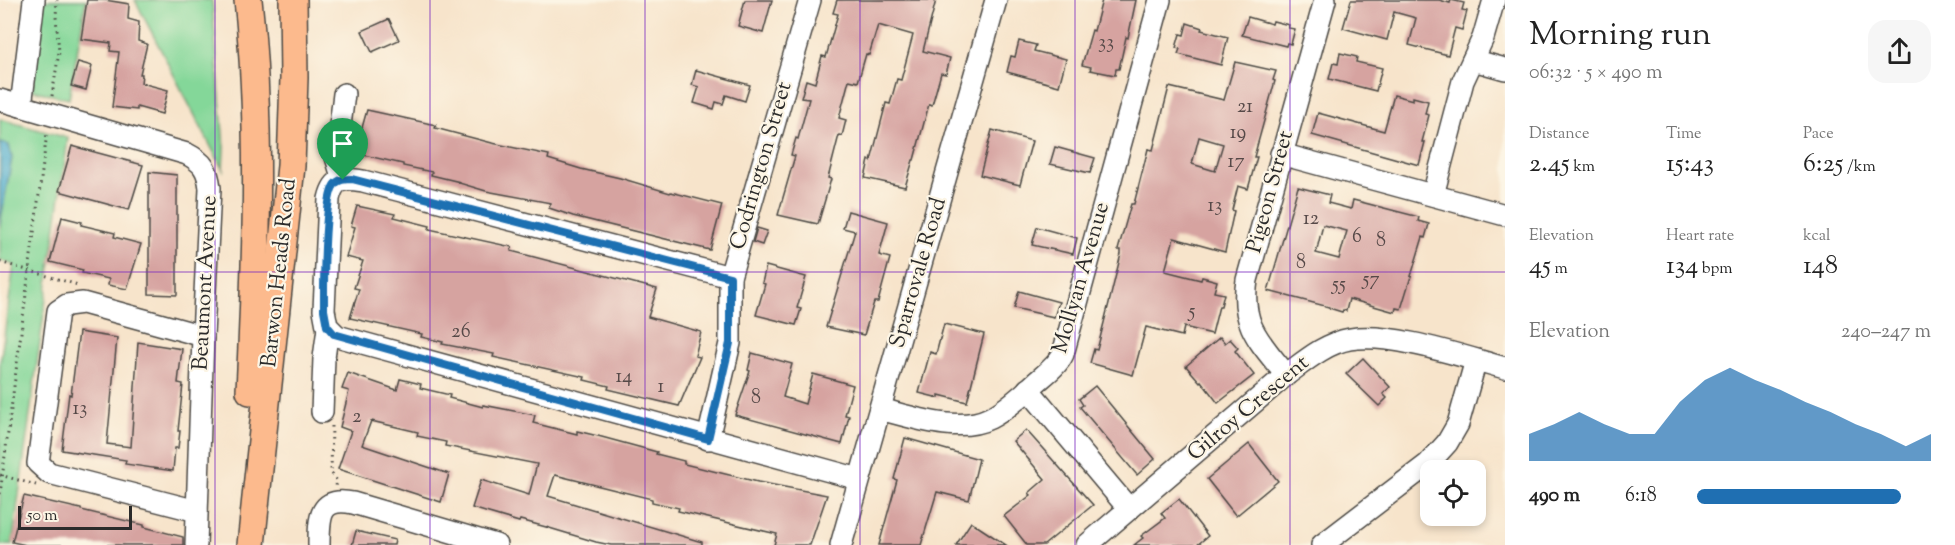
<!DOCTYPE html>
<html lang="en">
<head>
<meta charset="utf-8">
<style>
  body { margin:0; font-family:"Sorts Mill Goudy",serif; background:#f6f6f6; color:#222; height:100vh; display:flex; flex-direction:column; font-size:22px; white-space:nowrap }
  * { box-sizing:border-box; margin:0 }
  p { font-size:20px; color:#767676 }
  .icon { flex:none; width:33px; height:33px; fill:none; stroke:currentColor; stroke-width:2; stroke-linecap:round; stroke-linejoin:round }
  .map { position:relative; flex:1; overflow:hidden }
  .drawer { display:flex; flex-direction:column; background:#fff; width:450px }
  .drawer>* { flex:none }
  .buttons { position:absolute; left:1420px; top:460px; display:grid; gap:12px }
  .buttons a { display:grid; place-items:center; width:66px; height:66px; border-radius:12px; background:#fff; box-shadow:0 3px 9px #0003; font-size:30px }
  .scale { position:absolute; left:18px; bottom:15px; width:114px; box-sizing:border-box; padding-left:6px; border:3px solid #2b2b2b; border-top:0; font-size:16px; line-height:21px; white-space:nowrap; color:#2b2b2b; -webkit-text-stroke:4px #fcf5e5; paint-order:stroke }
  .pin { position:absolute; display:grid; place-items:center; width:51px; height:51px; color:#fff; margin:-62px -26px; border-radius:50% 50% 50% 0; rotate:-45deg; box-shadow:0 0 6px #0007 }
  .pin .icon { rotate:45deg }
  .round { display:grid; place-items:center; flex:none; width:63px; height:63px; border-radius:18px; background:#f6f6f6 }
  .headline { display:flex; align-items:center; justify-content:space-between; height:102px; padding:0 24px }
  h1 { font-size:33px; font-weight:600; line-height:45px }
  .figures { display:grid; grid-template-columns:repeat(3,1fr); gap:9px; height:102px; padding:6px 24px }
  .figures div { display:grid; align-content:center }
  .figures b { font-size:26px; font-weight:600 }
  .figures small { font-size:16px; font-weight:400 }
  .figures p { font-size:16px }
  .chart { height:168px; padding:12px 24px }
  .chart p { display:flex; justify-content:space-between }
  .chart svg { width:100%; height:108px; margin-top:6px; fill:#1f6fb2; opacity:.7 }
  ul { padding:0 24px; list-style:none; font-size:20px }
  li { display:grid; grid-template-columns:96px 72px 1fr; align-items:center; height:45px }
  li i { height:15px; border-radius:8px; background:#1f6fb2 }
  main { display:flex; flex:1; min-height:0 }
  .map>svg:first-child { display:block }
</style>
</head>
<body>
<main>
<div class="map">
<svg width="1505" height="545" viewBox="0 0 1505 545">
  <rect width="100%" height="100%" fill="#fcf5e5"/>
  <filter id="ink" filterUnits="userSpaceOnUse"><feTurbulence type="fractalNoise" baseFrequency=".0167" numOctaves="2"/><feDisplacementMap in="SourceGraphic" scale="12" xChannelSelector="R" yChannelSelector="G"/><feConvolveMatrix kernelMatrix="1 2 1 2 8 2 1 2 1" color-interpolation-filters="sRGB"/></filter>
  <filter id="wash" filterUnits="userSpaceOnUse"><feTurbulence type="fractalNoise" baseFrequency=".008" numOctaves="4" result="noise"/><feDisplacementMap in="SourceGraphic" scale="24" xChannelSelector="R" yChannelSelector="G"/><feGaussianBlur stdDeviation="1.35" result="paint"/><feColorMatrix in="noise" values="0 0 0 0 0 0 0 0 0 0 0 0 0 0 0 0 0 1.4 0 .05"/><feComposite in="paint" operator="in"/></filter>
  <g filter="url(#wash)">
    <rect width="100%" height="100%" fill="#f7e4cb"/>
    <g fill="#84d799" stroke="#588162" stroke-width="1.5">
      <polygon points="43,0 86,0 69,99 32,90"/>
      <polygon points="135,0 212,0 224,147 223,170"/>
      <polygon points="0,119 68,138 12,545 0,545 0,365 14,265 0,260"/>
    </g>
    <polygon fill="#51afcf" stroke="#3e6d7d" stroke-width="1.5" points="0,143 9,145 12,158 0,225"/>
    <g id="blocks">
      <g fill="#d6a3a0" fill-rule="evenodd">
        <polygon points="87,0 105,0 129,4 128,19 139,22 138,41 147,44 140,74 142,74 141,83 168,90 162,114 137,107 137,110 112,107 119,52 110,51 111,43 81,39"/>
        <polygon points="745,0 772,0 763,33 738,26"/>
        <polygon points="837,0 936,0 923,51 950,58 946,74 941,73 932,105 929,104 914,160 913,160 905,187 865,178 869,160 871,161 886,103 890,104 897,79 901,80 913,35 878,25 869,55 866,54 858,82 849,80 839,118 846,120 842,136 839,135 828,178 831,179 818,224 778,215 795,156 791,155 796,138 798,139 809,99 801,98 806,80 815,83 822,56 826,57 838,14 833,13"/>
        <polygon points="1102,0 1136,0 1128,38 1126,37 1119,69 1116,69 1115,75 1090,70 1091,67 1082,65 1092,30 1094,31"/>
        <polygon points="1351,0 1439,0 1450,3 1451,0 1464,3 1462,10 1467,11 1462,30 1455,28 1448,55 1409,45 1416,18 1394,12 1387,40 1343,28"/>
        <polygon points="1248,17 1272,24 1273,21 1289,25 1288,28 1295,29 1291,44 1287,43 1286,46 1242,35"/>
        <polygon points="389,19 399,40 372,52 362,31"/>
        <polygon points="1187,23 1202,28 1201,30 1228,37 1221,65 1178,54 1180,49 1176,48 1180,34 1184,35"/>
        <polygon points="1019,41 1036,45 1034,51 1066,59 1059,86 1007,72 1011,56 1015,57"/>
        <polygon points="1340,53 1357,57 1356,62 1382,68 1376,91 1329,79 1333,63 1338,64"/>
        <polygon points="78,62 92,66 86,90 71,86"/>
        <path d="M 1235,62 L 1276,71 L 1273,80 L 1275,81 L 1254,157 L 1257,157 L 1248,189 L 1238,186 L 1232,210 L 1234,211 L 1225,252 L 1174,238 L 1165,271 L 1201,280 L 1202,277 L 1217,281 L 1214,292 L 1224,294 L 1221,306 L 1219,306 L 1212,334 L 1184,327 L 1182,336 L 1146,327 L 1133,375 L 1090,363 L 1094,349 L 1097,350 L 1108,307 L 1121,254 L 1121,250 L 1118,250 L 1131,204 L 1134,204 L 1148,149 L 1153,150 L 1169,87 L 1224,100 ZM 1199,137 L 1223,144 L 1215,171 L 1192,164 Z"/>
        <polygon points="696,70 750,85 745,101 726,95 723,104 716,102 714,109 694,103 699,87 692,85"/>
        <polygon points="1394,95 1413,100 1413,97 1428,101 1425,114 1429,115 1422,142 1425,142 1419,165 1312,135 1318,113 1384,131"/>
        <polygon points="367,110 436,125 435,128 492,143 549,155 548,159 581,169 620,178 670,193 671,192 722,205 710,250 573,216 549,208 551,203 486,191 459,183 460,182 431,175 432,172 403,166 403,164 355,153"/>
        <polygon points="992,130 1032,141 1020,185 980,175"/>
        <polygon points="72,146 143,165 129,210 59,191"/>
        <polygon points="1055,147 1095,158 1090,173 1050,164"/>
        <polygon points="149,172 177,175 177,295 149,294"/>
        <path d="M 1298,187 L 1330,195 L 1328,203 L 1351,209 L 1353,200 L 1419,217 L 1418,221 L 1429,224 L 1425,238 L 1423,237 L 1401,309 L 1396,308 L 1395,312 L 1349,299 L 1346,311 L 1343,310 L 1342,312 L 1329,308 L 1329,307 L 1268,291 ZM 1323,225 L 1347,231 L 1339,259 L 1316,253 Z"/>
        <polygon points="357,206 395,214 394,217 430,226 429,229 512,247 511,251 657,289 648,317 701,332 695,356 700,357 679,406 608,389 609,386 584,380 585,377 493,357 494,354 442,344 443,342 421,337 422,334 350,318 359,289 354,288 363,261 346,257 355,227 351,226"/>
        <polygon points="848,211 888,222 879,255 890,258 878,302 874,302 864,335 826,327 855,231 843,228"/>
        <polygon points="62,217 82,222 81,225 115,233 114,237 141,244 127,289 108,285 109,279 82,273 83,270 50,262"/>
        <polygon points="1037,227 1077,238 1073,254 1032,245"/>
        <polygon points="757,228 767,231 762,245 753,242"/>
        <polygon points="766,266 806,277 797,308 801,309 796,325 756,315 765,284 762,283"/>
        <polygon points="1019,291 1059,302 1054,317 1014,308"/>
        <polygon points="944,324 984,334 967,402 939,395 939,398 919,393 930,352 936,354"/>
        <polygon points="79,332 117,338 107,444 131,447 138,342 182,349 178,383 183,384 178,431 180,431 178,448 175,448 173,471 125,464 126,460 62,450 69,394 71,395"/>
        <polygon points="1220,337 1225,343 1230,339 1238,348 1235,351 1254,375 1218,403 1201,381 1200,382 1186,366"/>
        <polygon points="752,353 792,364 783,397 805,404 813,374 853,385 845,415 849,416 842,444 735,415 750,371 748,370"/>
        <polygon points="1363,358 1390,387 1383,394 1387,398 1379,406 1346,374"/>
        <polygon points="348,373 397,390 400,379 421,384 420,388 450,395 449,398 483,407 483,405 535,415 533,423 577,434 577,431 598,436 657,452 656,454 684,461 684,464 758,482 827,495 810,545 774,545 777,534 678,511 679,508 652,502 652,499 555,475 548,496 702,542 702,545 611,545 596,542 546,527 520,520 519,522 472,508 481,480 529,495 537,464 445,446 446,442 417,436 418,432 371,421 362,445 449,474 441,502 338,469 351,431 340,427 349,391 342,389"/>
        <polygon points="1095,386 1155,459 1137,475 1080,407 1083,405 1079,399"/>
        <polygon points="1026,430 1093,505 1044,545 1027,545 1004,516 1031,495 1029,493 1045,479 1013,441"/>
        <polygon points="905,438 979,459 969,500 937,492 921,545 879,545 897,480 894,479"/>
        <polygon points="1249,444 1278,481 1236,516 1207,479"/>
        <polygon points="24,496 81,509 81,510 144,525 144,527 183,537 183,545 26,545 12,542"/>
        <polygon points="1179,499 1208,536 1197,545 1134,545 1143,538 1141,536 1165,518 1161,513"/>
        <polygon points="971,522 1006,545 956,545"/>
        <polygon points="356,531 395,540 394,545 352,545"/>
      </g>
    </g>
  </g>
  <g filter="url(#ink)">
    <use href="#blocks" fill-opacity="0" stroke="#4a4743" stroke-width="1.5"/>
    <g fill="none" stroke-linecap="round" stroke-linejoin="round">
      <defs>
        <g id="minor">
          <polyline points="1473,60 1505,69"/>
          <path d="M 0,100 L 187,154 C 203,162 208,170 210,188 L 203,336 L 196,545"/>
          <polyline points="21,106 34,0"/>
          <polyline points="1281,154 1505,215"/>
          <polyline points="343,180 336,157 344,94"/>
          <polyline points="1433,195 1463,81 1483,38 1494,0"/>
          <path d="M 730,277 L 363,181 C 344,178 334,177 329,199 L 324,310 L 327,326 L 337,336 L 859,479"/>
          <path d="M 1286,375 C 1260,342 1240,325 1247,280 L 1325,0"/>
          <polyline points="1028,389 1129,509"/>
          <path d="M 880,409 C 912,417 958,434 990,418 C 1004,411 1019,398 1031,387 C 1041,377 1057,367 1063,354 L 1160,0"/>
          <polyline points="322,412 324,358 328,328"/>
          <polyline points="708,439 730,343 730,277 810,0"/>
          <polyline points="197,511 49,473 38,463 58,311 67,305 83,303 203,336"/>
          <path d="M 319,545 C 319,518 319,496 353,503 L 496,545"/>
          <polyline points="841,545 996,0"/>
          <path d="M 1087,545 L 1286,375 C 1305,361 1326,343 1350,339 C 1392,332 1464,357 1505,368"/>
          <polyline points="1322,545 1428,464 1447,443 1458,424 1476,360"/>
        </g>
        <g id="major">
          <path d="M 248,0 C 262,130 256,260 250,391"/>
          <polyline points="251,545 291,166 294,78 293,0"/>
        </g>
      </defs>
      <use href="#minor" stroke="#4a4743" stroke-width="24"/>
      <use href="#major" stroke="#4a4743" stroke-width="30"/>
      <g stroke="#4a4743" stroke-width="3" stroke-dasharray="1.5 4.5" stroke-linecap="butt">
        <polyline points="52,96 59,52 56,17 57,0"/>
        <polyline points="0,262 78,285"/>
        <polyline points="332,426 331,472 337,481 336,486"/>
        <polyline points="0,475 36,485"/>
        <polyline points="0,494 47,133"/>
      </g>
      <use href="#minor" stroke="#fff" stroke-width="21"/>
      <use href="#major" stroke="#fcba8d" stroke-width="27"/>
    </g>
  </g>
  <g fill="none" stroke-linecap="round" stroke-linejoin="round" filter="url(#ink)">
    <defs>
      <path id="route" d="M 352,179 L 730,277 L 730,343 L 708,439 L 334,334 L 327,326 L 324,310 C 324,290 323,197 335,184 C 339,179 346,179 352,179 Z"/>
    </defs>
    <use href="#route" stroke="#fff" stroke-width="12"/>
    <use href="#route" stroke="#1f6fb2" stroke-width="8"/>
  </g>
  <path fill="none" stroke="#7b2cbf" stroke-width="1.5" stroke-opacity="0.55" d="M 215,0 L 215,545M 430,0 L 430,545M 645,0 L 645,545M 860,0 L 860,545M 1075,0 L 1075,545M 1290,0 L 1290,545M 0,272 L 1505,272"/>
  <g text-anchor="middle" dominant-baseline="central" stroke-width="4.5" stroke-linejoin="round" paint-order="stroke">
    <g font-size="20" fill="#564948">
      <text x="1106" y="43">33</text>
      <text x="1245" y="107">21</text>
      <text x="1238" y="133">19</text>
      <text x="1236" y="162">17</text>
      <text x="1215" y="206">13</text>
      <text x="1311" y="219">12</text>
      <text x="1357" y="237">6</text>
      <text x="1381" y="241">8</text>
      <text x="1301" y="263">8</text>
      <text x="1371" y="280">57</text>
      <text x="1339" y="285">55</text>
      <text x="1192" y="312">5</text>
      <text x="461" y="332">26</text>
      <text x="624" y="377">14</text>
      <text x="661" y="387">1</text>
      <text x="756" y="398">8</text>
      <text x="80" y="409">13</text>
      <text x="357" y="417">2</text>
    </g>
    <g font-size="22" fill="#2b2b2b" stroke="#fcf5e5">
      <text transform="translate(762 166) rotate(-74)">Codrington Street</text>
      <text transform="translate(1271 192) rotate(-75)">Pigeon Street</text>
      <text transform="translate(280 273) rotate(-84)">Barwon Heads Road</text>
      <text transform="translate(919 273) rotate(-74)">Sparrovale Road</text>
      <text transform="translate(1082 278) rotate(-74)">Mollyan Avenue</text>
      <text transform="translate(206 283) rotate(-87)">Beaumont Avenue</text>
      <text transform="translate(1249 409) rotate(-40)">Gilroy Crescent</text>
    </g>
  </g>
</svg>
<div class="buttons">
<a><svg class="icon" aria-label="locate" viewBox="0 0 24 24"><circle cx="12" cy="12" r="6"/><path d="M12 2v4M12 18v4M2 12h4M18 12h4"/></svg></a>
</div>
<div class="scale">50 m</div>
<div class="pin" style="left:343px;top:180px;background:#1e9e55"><svg class="icon" aria-label="arrive" viewBox="0 0 24 24"><path d="M6 21V4h12l-3 4 3 4H6"/></svg></div>
</div>
<section class="drawer">
<div class="headline"><div><h1>Morning run</h1><p>06:32 · 5 × 490 m</p></div><a class="round"><svg class="icon" aria-label="share" viewBox="0 0 24 24"><path d="M12 15V3M7 8l5-5 5 5M5 13v7h14v-7"/></svg></a></div>
<div class="figures">
<div><p>Distance</p><b>2.45<small> km</small></b></div>
<div><p>Time</p><b>15:43</b></div>
<div><p>Pace</p><b>6:25<small> /km</small></b></div>
</div>
<div class="figures">
<div><p>Elevation</p><b>45<small> m</small></b></div>
<div><p>Heart rate</p><b>134<small> bpm</small></b></div>
<div><p>kcal</p><b>148</b></div>
</div>
<div class="chart"><p><span>Elevation</span>240–247 m</p>
<svg viewBox="0 0 160 44" preserveAspectRatio="none"><path d="M0 44V33L10 29L20 24L30 29L40 33L50 33L60 20L70 11L80 6L90 11L100 15L110 20L120 24L130 29L140 33L150 38L160 33V44z"/></svg>
</div>
<ul>
<li><b>490 m</b>6:18<i style="width:87%"></i></li>
</ul>
</section>
</main>
</body>
</html>
